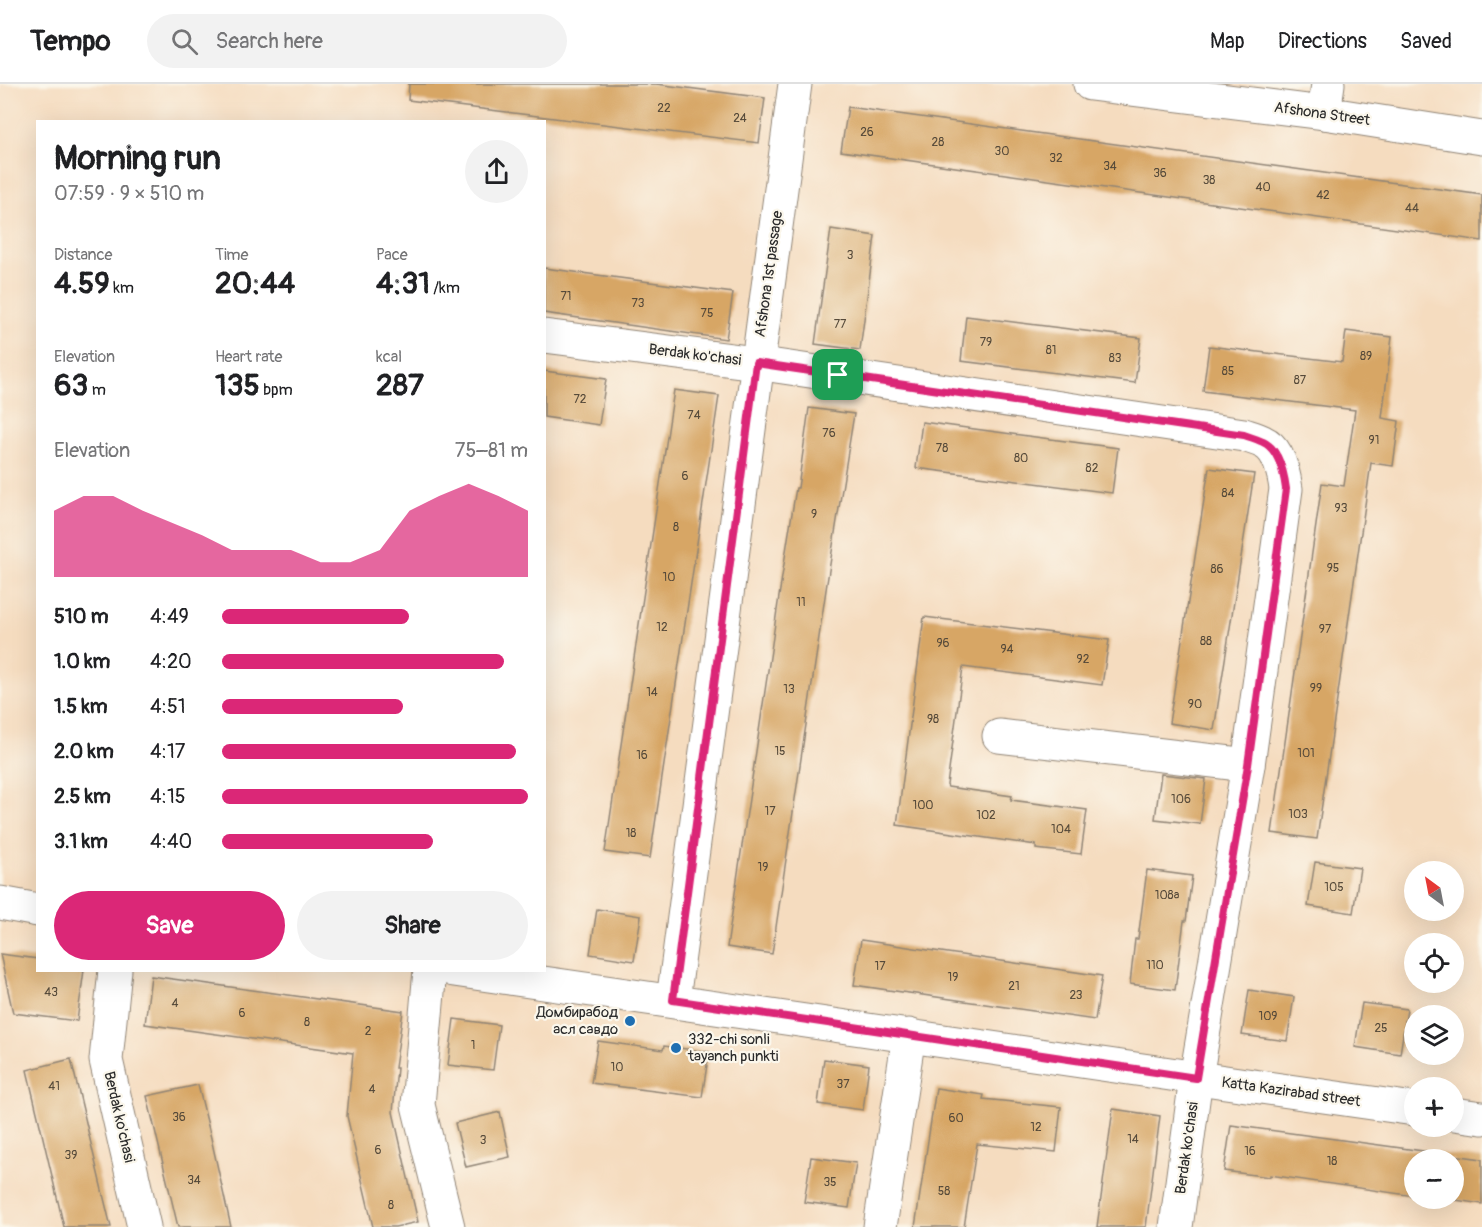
<!DOCTYPE html>
<html lang="en">
<head>
<meta charset="utf-8">
<style>
  body { margin:0; font-family:Pangolin,sans-serif; background:#f2f2f2; color:#202124; height:100vh; display:flex; flex-direction:column; font-size:22px; white-space:nowrap }
  * { box-sizing:border-box; margin:0 }
  p { font-size:20px; color:#757577 }
  .icon { flex:none; width:33px; height:33px; fill:none; stroke:currentColor; stroke-width:2; stroke-linecap:round; stroke-linejoin:round }
  .map { position:relative; flex:1; overflow:hidden }
  .details { position:absolute; left:36px; top:36px; width:510px; height:852px; display:flex; flex-direction:column; background:#fff; border-radius:0px; box-shadow:0 6px 24px #0002 }
  .details>* { flex:none }
  .needle { width:39px; rotate:328deg }
  .buttons { position:absolute; left:1404px; top:777px; display:grid; gap:12px }
  .buttons a { display:grid; place-items:center; width:60px; height:60px; border-radius:50%; background:#fff; box-shadow:0 6px 24px #0002; font-size:30px }
  .pin { position:absolute; display:grid; place-items:center; width:51px; height:51px; color:#fff; margin:-26px; border-radius:12px; box-shadow:0 3px 9px #0006 }
  .round { display:grid; place-items:center; flex:none; width:63px; height:63px; border-radius:32px; background:#f2f2f2 }
  .summary { display:flex; align-items:center; justify-content:space-between; height:102px; padding:0 18px }
  h1 { font-size:33px; font-weight:800; line-height:45px }
  .figures { display:grid; grid-template-columns:repeat(3,1fr); gap:9px; height:102px; padding:6px 18px }
  .figures div { display:grid; align-content:center }
  .figures b { font-size:30px; font-weight:800 }
  .figures small { font-size:16px; font-weight:400 }
  .figures p { font-size:16px }
  .chart { height:168px; padding:12px 18px }
  .chart p { display:flex; justify-content:space-between }
  .chart svg { width:100%; height:108px; margin-top:6px; fill:#db2777; opacity:.7 }
  .action { display:flex; gap:12px; margin-top:auto; padding:12px 18px }
  .action a { flex:1; height:69px; border-radius:36px; background:#db2777; color:#fff; font-size:24px; font-weight:800; line-height:69px; text-align:center }
  .action a+a { background:#f2f2f2; color:#202124 }
  ul { padding:0 18px; list-style:none; font-size:20px }
  li { display:grid; grid-template-columns:96px 72px 1fr; align-items:center; height:45px }
  li i { height:15px; border-radius:8px; background:#db2777 }
  header { display:flex; align-items:center; gap:36px; box-sizing:border-box; height:84px; padding:0 30px; background:#fff; border-bottom:2px solid #e0e0e0 }
  header strong { font-size:28px }
  nav { display:flex; gap:33px; margin-inline-start:auto; font-size:21px }
  .search { width:420px; height:54px; background:#f2f2f2; display:flex; align-items:center; gap:15px; box-sizing:border-box; padding:0 21px; border-radius:33px; color:#757577; font-size:22px }
  .map>svg:first-child { display:block }
</style>
</head>
<body>
<header>
<strong>Tempo</strong>
<div class="search"><svg class="icon" aria-label="search" viewBox="0 0 24 24"><circle cx="10" cy="10" r="6"/><path d="M15 15l6 6"/></svg>Search here</div>
<nav><a>Map</a><a>Directions</a><a>Saved</a></nav>
</header>
<div class="map">
<svg width="1482" height="1143" viewBox="0 0 1482 1143">
  <rect width="100%" height="100%" fill="#fbf7ec"/>
  <filter id="ink" filterUnits="userSpaceOnUse"><feTurbulence type="fractalNoise" baseFrequency=".0167" numOctaves="2"/><feDisplacementMap in="SourceGraphic" scale="12" xChannelSelector="R" yChannelSelector="G"/><feConvolveMatrix kernelMatrix="1 2 1 2 8 2 1 2 1" color-interpolation-filters="sRGB"/></filter>
  <filter id="wash" filterUnits="userSpaceOnUse"><feTurbulence type="fractalNoise" baseFrequency=".008" numOctaves="4" result="noise"/><feDisplacementMap in="SourceGraphic" scale="24" xChannelSelector="R" yChannelSelector="G"/><feGaussianBlur stdDeviation="1.35" result="paint"/><feColorMatrix in="noise" values="0 0 0 0 0 0 0 0 0 0 0 0 0 0 0 0 0 1.4 0 .05"/><feComposite in="paint" operator="in"/></filter>
  <g filter="url(#wash)">
    <rect width="100%" height="100%" fill="#f5dcbf"/>
    <g id="blocks">
      <g fill="#d7a665">
        <polygon points="409,0 656,0 765,14 759,59 408,16"/>
        <polygon points="848,23 1482,111 1482,157 841,67"/>
        <polygon points="831,145 875,152 860,266 815,260"/>
        <polygon points="544,184 733,209 726,255 544,229"/>
        <polygon points="966,232 1141,254 1135,299 961,277"/>
        <polygon points="1346,247 1392,253 1382,334 1399,337 1393,382 1371,379 1317,755 1272,749 1322,399 1344,402 1355,326 1203,307 1209,262 1342,278"/>
        <polygon points="544,287 606,295 599,341 544,333"/>
        <polygon points="674,306 719,312 650,774 605,768"/>
        <polygon points="809,324 854,330 827,499 772,870 727,863 781,499 796,404 798,404"/>
        <polygon points="922,338 1118,364 1112,409 916,384"/>
        <polygon points="1209,384 1254,390 1214,646 1169,639"/>
        <polygon points="924,533 1109,556 1102,601 963,583 947,701 948,703 1012,712 1011,716 1087,726 1081,770 1036,765 1036,761 897,741"/>
        <polygon points="1161,690 1206,695 1200,740 1155,735"/>
        <polygon points="1315,778 1360,784 1353,829 1308,822"/>
        <polygon points="1147,786 1192,792 1186,837 1184,837 1175,906 1130,900 1135,855 1138,855"/>
        <polygon points="597,825 641,832 634,877 590,870"/>
        <polygon points="861,856 1102,892 1095,936 854,901"/>
        <polygon points="0,870 38,875 38,886 84,886 77,937 13,929"/>
        <polygon points="151,892 403,927 395,984 397,984 393,1028 418,1138 395,1143 373,1143 347,1032 353,969 145,940"/>
        <polygon points="1249,906 1294,913 1287,957 1242,951"/>
        <polygon points="1362,919 1407,925 1400,970 1355,963"/>
        <polygon points="454,935 499,941 493,986 448,981"/>
        <polygon points="598,957 663,966 664,962 709,968 702,1013 591,999"/>
        <polygon points="71,975 101,1102 111,1143 64,1143 27,986"/>
        <polygon points="824,975 869,981 863,1026 818,1020"/>
        <polygon points="198,1001 211,1054 231,1143 178,1143 147,1012"/>
        <polygon points="936,1004 984,1011 983,1015 1061,1023 1056,1068 977,1060 964,1143 915,1143"/>
        <polygon points="1113,1025 1160,1032 1146,1143 1097,1143"/>
        <polygon points="500,1028 510,1073 466,1083 455,1039"/>
        <polygon points="1231,1041 1482,1075 1482,1120 1442,1114 1454,1114 1454,1076 1414,1076 1414,1112 1270,1091 1270,1093 1224,1087"/>
        <polygon points="811,1073 856,1079 849,1124 804,1118"/>
      </g>
    </g>
  </g>
  <g filter="url(#ink)">
    <use href="#blocks" fill-opacity="0" stroke="#908475" stroke-width="1.5"/>
    <g fill="none" stroke-linecap="round" stroke-linejoin="round">
      <defs>
        <g id="minor">
          <polyline points="1090,0 1324,29 1482,54"/>
          <polyline points="1324,29 1328,0"/>
          <path d="M 544,252 L 756,279 L 1244,351 C 1250,353 1257,355 1263,358 C 1279,365 1284,390 1286,405 L 1248,681 L 1196,994 L 1176,1143"/>
          <polyline points="999,652 1248,681"/>
          <polyline points="0,819 38,826"/>
          <polyline points="115,886 106,976 144,1143"/>
          <polyline points="430,886 418,1021 448,1143"/>
          <path d="M 454,886 C 775,930 1094,980 1414,1025"/>
          <polyline points="673,916 795,0"/>
          <polyline points="1454,1030 1482,1034"/>
          <polyline points="880,1143 909,951"/>
        </g>
      </defs>
      <use href="#minor" stroke="#908475" stroke-width="35"/>
      <use href="#minor" stroke="#fff" stroke-width="33"/>
    </g>
  </g>
  <g fill="none" stroke-linecap="round" stroke-linejoin="round" filter="url(#ink)">
    <defs>
      <path id="route" d="M 756,279 L 1244,351 C 1250,353 1257,355 1263,358 C 1279,365 1284,390 1286,405 L 1248,681 L 1196,994 L 673,916 Z"/>
    </defs>
    <use href="#route" stroke="#fff" stroke-width="12"/>
    <use href="#route" stroke="#db2777" stroke-width="8"/>
  </g>
  <g fill="#1f6fb2" stroke="#fbf7ec" stroke-width="2">
    <circle cx="630" cy="937" r="6"/>
    <circle cx="676" cy="964" r="6"/>
  </g>
  <g text-anchor="middle" dominant-baseline="central" stroke-width="4.5" stroke-linejoin="round" paint-order="stroke">
    <g font-size="12" fill="#564a3a">
      <text x="664" y="24">22</text>
      <text x="740" y="34">24</text>
      <text x="867" y="48">26</text>
      <text x="938" y="58">28</text>
      <text x="1002" y="67">30</text>
      <text x="1056" y="74">32</text>
      <text x="1110" y="82">34</text>
      <text x="1160" y="89">36</text>
      <text x="1209" y="96">38</text>
      <text x="1263" y="103">40</text>
      <text x="1323" y="111">42</text>
      <text x="1412" y="124">44</text>
      <text x="850" y="171">3</text>
      <text x="566" y="212">71</text>
      <text x="638" y="219">73</text>
      <text x="707" y="229">75</text>
      <text x="840" y="240">77</text>
      <text x="986" y="258">79</text>
      <text x="1051" y="266">81</text>
      <text x="1366" y="272">89</text>
      <text x="1115" y="274">83</text>
      <text x="1228" y="287">85</text>
      <text x="1300" y="296">87</text>
      <text x="580" y="315">72</text>
      <text x="694" y="331">74</text>
      <text x="829" y="349">76</text>
      <text x="1374" y="356">91</text>
      <text x="942" y="364">78</text>
      <text x="1021" y="374">80</text>
      <text x="1092" y="384">82</text>
      <text x="685" y="392">6</text>
      <text x="1228" y="409">84</text>
      <text x="1341" y="424">93</text>
      <text x="814" y="430">9</text>
      <text x="676" y="443">8</text>
      <text x="1333" y="484">95</text>
      <text x="1217" y="485">86</text>
      <text x="669" y="493">10</text>
      <text x="801" y="518">11</text>
      <text x="662" y="543">12</text>
      <text x="1325" y="545">97</text>
      <text x="1206" y="557">88</text>
      <text x="943" y="559">96</text>
      <text x="1007" y="565">94</text>
      <text x="1083" y="575">92</text>
      <text x="1316" y="604">99</text>
      <text x="789" y="605">13</text>
      <text x="652" y="608">14</text>
      <text x="1195" y="620">90</text>
      <text x="933" y="635">98</text>
      <text x="780" y="667">15</text>
      <text x="1306" y="669">101</text>
      <text x="642" y="671">16</text>
      <text x="1181" y="715">106</text>
      <text x="923" y="721">100</text>
      <text x="770" y="727">17</text>
      <text x="1298" y="730">103</text>
      <text x="986" y="731">102</text>
      <text x="1061" y="745">104</text>
      <text x="631" y="749">18</text>
      <text x="763" y="783">19</text>
      <text x="1334" y="803">105</text>
      <text x="1167" y="811">108a</text>
      <text x="1155" y="881">110</text>
      <text x="880" y="882">17</text>
      <text x="953" y="893">19</text>
      <text x="1014" y="902">21</text>
      <text x="51" y="908">43</text>
      <text x="1076" y="911">23</text>
      <text x="175" y="919">4</text>
      <text x="242" y="929">6</text>
      <text x="1268" y="932">109</text>
      <text x="307" y="938">8</text>
      <text x="1381" y="944">25</text>
      <text x="368" y="947">2</text>
      <text x="473" y="961">1</text>
      <text x="617" y="983">10</text>
      <text x="843" y="1000">37</text>
      <text x="54" y="1002">41</text>
      <text x="372" y="1005">4</text>
      <text x="179" y="1033">36</text>
      <text x="956" y="1034">60</text>
      <text x="1036" y="1043">12</text>
      <text x="1133" y="1055">14</text>
      <text x="483" y="1056">3</text>
      <text x="378" y="1066">6</text>
      <text x="1250" y="1067">16</text>
      <text x="71" y="1071">39</text>
      <text x="1332" y="1077">18</text>
      <text x="194" y="1096">34</text>
      <text x="830" y="1098">35</text>
      <text x="944" y="1107">58</text>
      <text x="391" y="1121">8</text>
    </g>
    <g font-size="15" fill="#2b2b2b" stroke="#fbf7ec">
      <text transform="translate(1322 30) rotate(8)">Afshona Street</text>
      <text transform="translate(769 190) rotate(-82)">Afshona 1st passage</text>
      <text transform="translate(695 271) rotate(7)">Berdak ko'chasi</text>
      <text transform="translate(1291 1008) rotate(8)">Katta Kazirabad street</text>
      <text transform="translate(119 1033) rotate(77)">Berdak ko'chasi</text>
      <text transform="translate(1187 1064) rotate(-82)">Berdak ko'chasi</text>
    </g>
    <g font-size="15" fill="#2b2b2b" stroke="#fbf7ec" text-anchor="end">
      <text x="618" y="928">Домбирабод<tspan x="618" dy="17">асл савдо</tspan></text>
      <text x="688" y="955" text-anchor="start">332-chi sonli<tspan x="688" dy="17">tayanch punkti</tspan></text>
    </g>
  </g>
</svg>
<div class="buttons">
<a><svg class="needle" viewBox="-14 -14 28 28"><path d="M0-13l5 13h-10z" fill="#e53935"/><path d="M0 13l5-13h-10z" fill="#757577"/></svg></a>
<a><svg class="icon" aria-label="locate" viewBox="0 0 24 24"><circle cx="12" cy="12" r="6"/><path d="M12 2v4M12 18v4M2 12h4M18 12h4"/></svg></a>
<a><svg class="icon" aria-label="layers" viewBox="0 0 24 24"><path d="M12 4l9 5-9 5-9-5zM3 14l9 5 9-5"/></svg></a>
<a>+</a>
<a>−</a>
</div>
<div class="pin" style="left:838px;top:291px;background:#1e9e55"><svg class="icon" aria-label="arrive" viewBox="0 0 24 24"><path d="M6 21V4h12l-3 4 3 4H6"/></svg></div>
<section class="details">
<div class="summary"><div><h1>Morning run</h1><p>07:59 · 9 × 510 m</p></div><a class="round"><svg class="icon" aria-label="share" viewBox="0 0 24 24"><path d="M12 15V3M7 8l5-5 5 5M5 13v7h14v-7"/></svg></a></div>
<div class="figures">
<div><p>Distance</p><b>4.59<small> km</small></b></div>
<div><p>Time</p><b>20:44</b></div>
<div><p>Pace</p><b>4:31<small> /km</small></b></div>
</div>
<div class="figures">
<div><p>Elevation</p><b>63<small> m</small></b></div>
<div><p>Heart rate</p><b>135<small> bpm</small></b></div>
<div><p>kcal</p><b>287</b></div>
</div>
<div class="chart"><p><span>Elevation</span>75–81 m</p>
<svg viewBox="0 0 160 44" preserveAspectRatio="none"><path d="M0 44V17L10 11L20 11L30 17L40 22L50 27L60 33L70 33L80 33L90 38L100 38L110 33L120 17L130 11L140 6L150 11L160 17V44z"/></svg>
</div>
<ul>
<li><b>510 m</b>4:49<i style="width:61%"></i></li>
<li><b>1.0 km</b>4:20<i style="width:92%"></i></li>
<li><b>1.5 km</b>4:51<i style="width:59%"></i></li>
<li><b>2.0 km</b>4:17<i style="width:96%"></i></li>
<li><b>2.5 km</b>4:15<i style="width:100%"></i></li>
<li><b>3.1 km</b>4:40<i style="width:69%"></i></li>
</ul>
<div class="action"><a>Save</a><a>Share</a></div>
</section>
</div>
</body>
</html>
